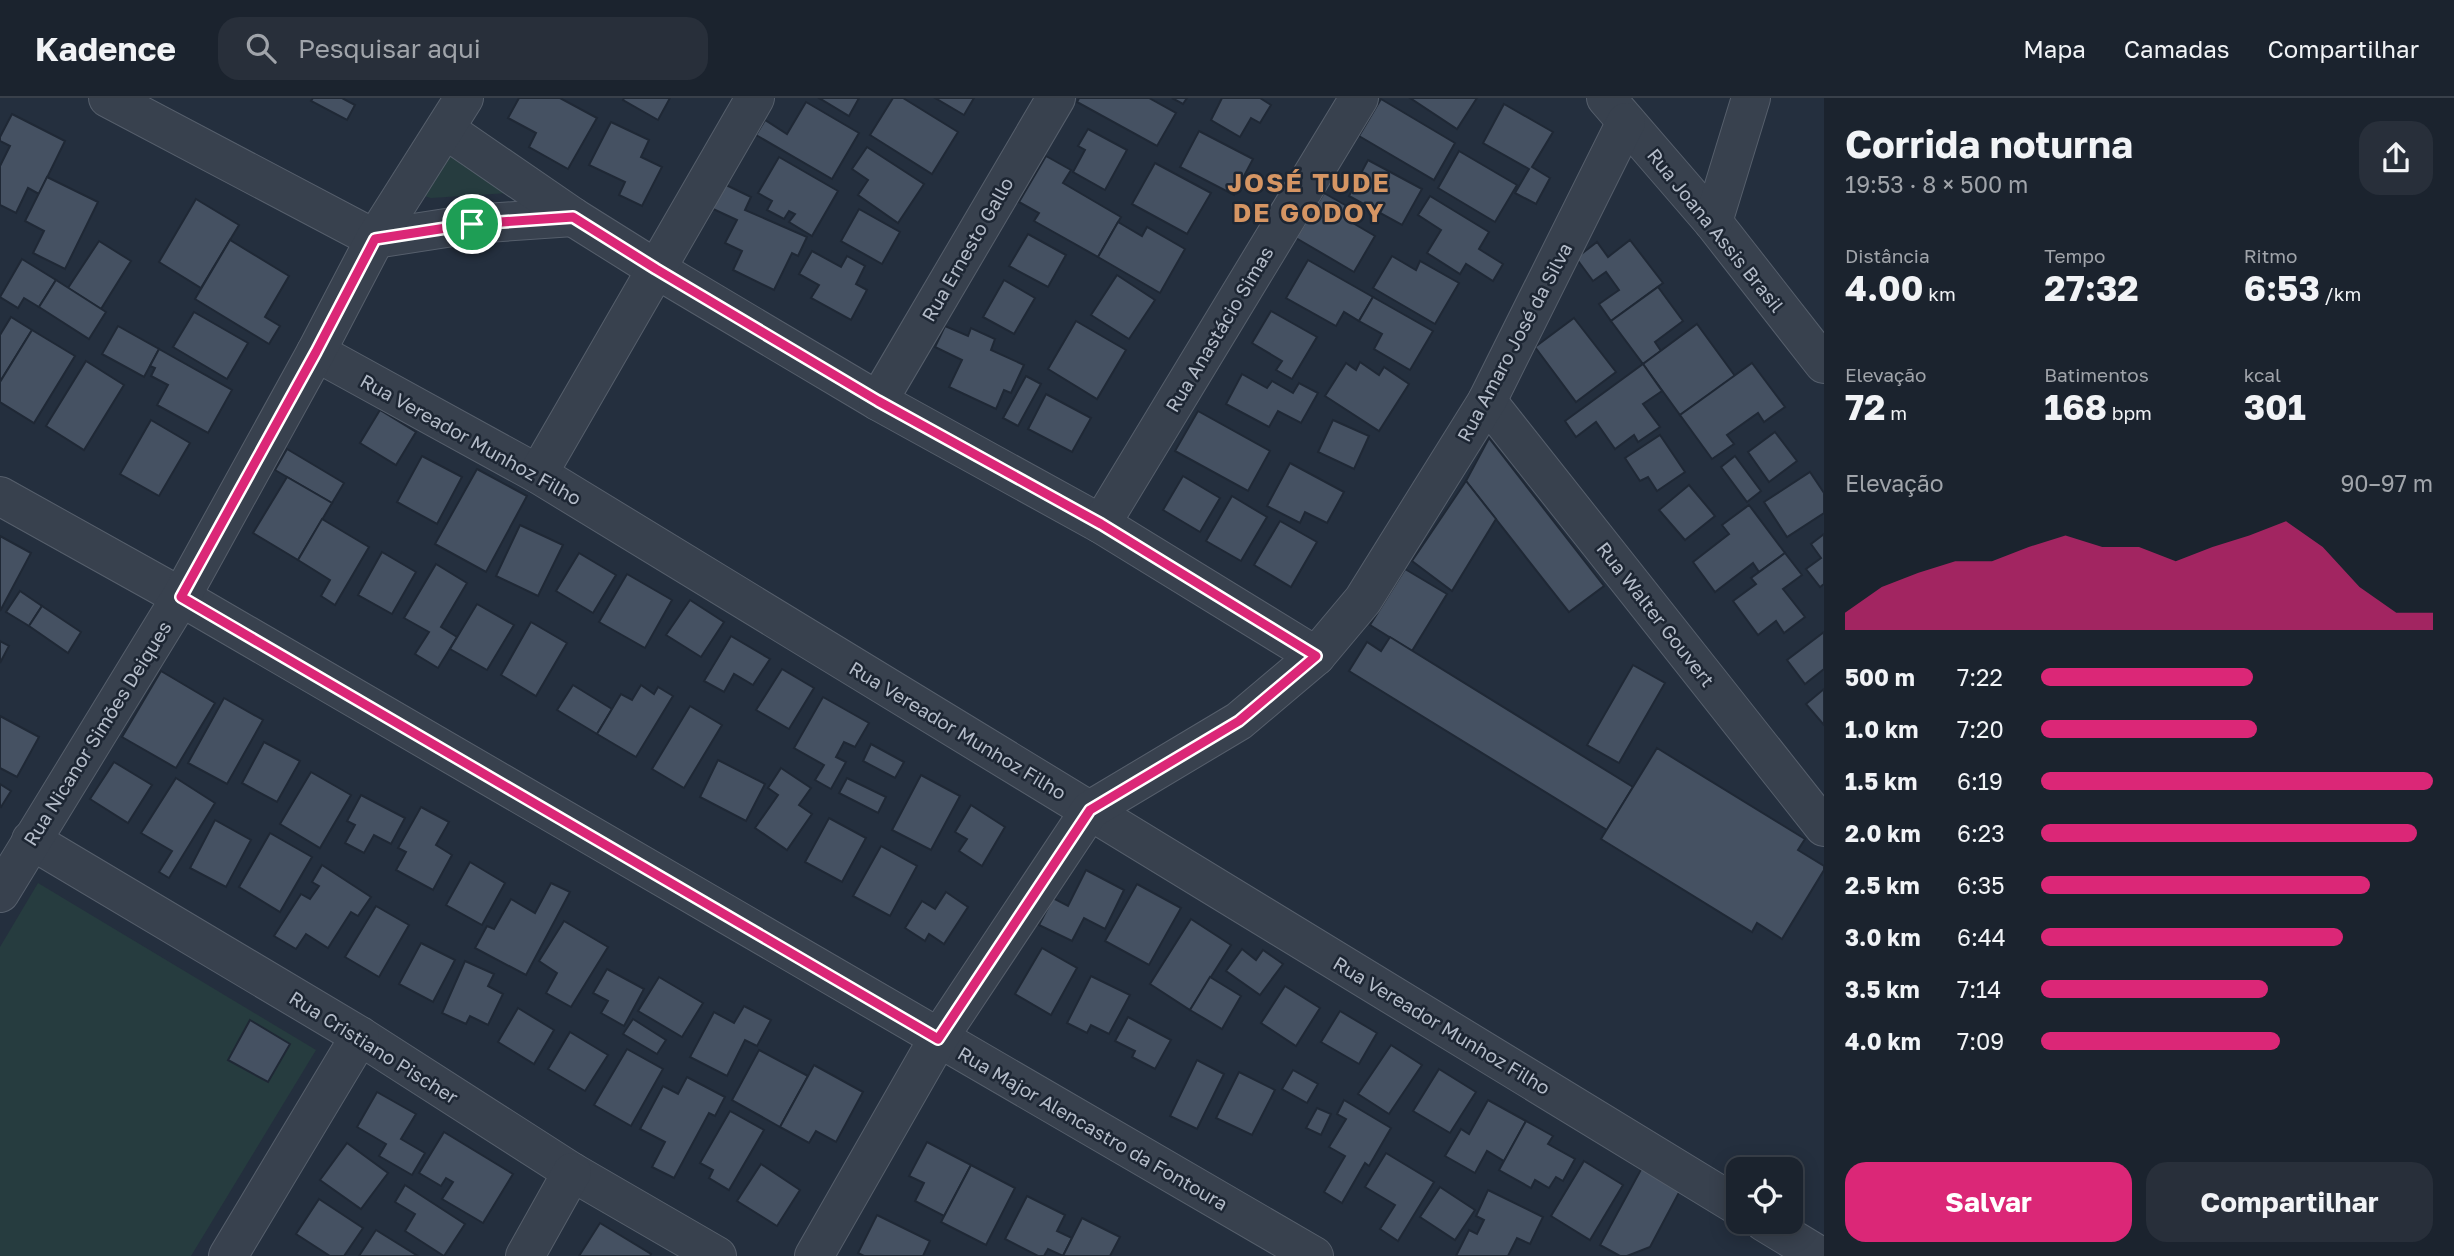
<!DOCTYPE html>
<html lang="pt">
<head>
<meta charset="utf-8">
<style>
  body { margin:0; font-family:"Golos Text",sans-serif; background:#282f3a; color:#f1f3f6; height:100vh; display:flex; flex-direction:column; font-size:26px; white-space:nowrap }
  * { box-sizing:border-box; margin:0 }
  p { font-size:23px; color:#a0a4aa }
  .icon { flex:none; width:38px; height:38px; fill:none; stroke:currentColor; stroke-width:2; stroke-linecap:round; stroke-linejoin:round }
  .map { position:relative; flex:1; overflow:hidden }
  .details { display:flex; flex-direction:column; background:#1b232e; width:630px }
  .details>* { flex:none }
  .buttons { position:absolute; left:1726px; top:1059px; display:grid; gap:14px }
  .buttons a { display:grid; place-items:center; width:77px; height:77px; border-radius:14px; background:#1b232e; box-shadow:0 4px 18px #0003,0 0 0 2px #39404a; font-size:35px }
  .pin { position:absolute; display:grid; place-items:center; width:60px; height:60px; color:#fff; margin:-30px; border:4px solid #fff; border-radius:50%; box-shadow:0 2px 7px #0007 }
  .round { display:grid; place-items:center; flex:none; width:74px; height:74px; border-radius:21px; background:#282f3a }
  .head { display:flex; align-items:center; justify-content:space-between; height:119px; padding:0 21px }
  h1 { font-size:38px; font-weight:700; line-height:52px }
  .metrics { display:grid; grid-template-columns:repeat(3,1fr); gap:10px; height:119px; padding:7px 21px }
  .metrics div { display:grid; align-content:center }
  .metrics b { font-size:35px; font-weight:700 }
  .metrics small { font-size:19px; font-weight:400 }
  .metrics p { font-size:19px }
  .chart { height:196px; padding:14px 21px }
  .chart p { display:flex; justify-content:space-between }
  .chart svg { width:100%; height:126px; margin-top:7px; fill:#db2777; opacity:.7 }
  .action { display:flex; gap:14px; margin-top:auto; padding:14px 21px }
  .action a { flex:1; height:80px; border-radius:21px; background:#db2777; color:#fff; font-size:28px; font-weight:700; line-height:80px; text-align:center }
  .action a+a { background:#282f3a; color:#f1f3f6 }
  ul { padding:0 21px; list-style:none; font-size:23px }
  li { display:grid; grid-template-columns:112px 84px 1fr; align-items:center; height:52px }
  li i { height:18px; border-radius:9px; background:#db2777 }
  header { display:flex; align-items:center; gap:42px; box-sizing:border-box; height:98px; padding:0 35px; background:#1b232e; border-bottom:2px solid #39404a }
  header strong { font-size:33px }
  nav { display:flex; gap:38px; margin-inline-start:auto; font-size:24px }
  .search { width:490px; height:63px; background:#282f3a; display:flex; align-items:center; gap:18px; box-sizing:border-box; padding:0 24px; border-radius:21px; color:#a0a4aa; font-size:26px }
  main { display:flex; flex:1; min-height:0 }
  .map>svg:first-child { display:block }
</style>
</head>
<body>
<header>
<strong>Kadence</strong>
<div class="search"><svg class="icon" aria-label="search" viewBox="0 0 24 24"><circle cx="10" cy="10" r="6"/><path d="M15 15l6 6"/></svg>Pesquisar aqui</div>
<nav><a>Mapa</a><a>Camadas</a><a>Compartilhar</a></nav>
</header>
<main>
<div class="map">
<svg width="1824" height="1158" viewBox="0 0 1824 1158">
  <rect width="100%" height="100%" fill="#242f3e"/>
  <g fill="#263c3f">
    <polygon points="454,58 508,95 431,100 421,97 439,62"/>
    <polygon points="38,785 316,952 191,1158 0,1158 0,849"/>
  </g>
  <g fill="#455162" stroke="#1f2835" stroke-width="2">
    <polygon points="313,0 342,0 355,7 347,22 311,3"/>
    <polygon points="519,0 560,0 597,20 568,71 529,49 536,35 508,20"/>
    <polygon points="624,0 670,0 658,22 623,2"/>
    <polygon points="819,0 859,0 849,18"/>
    <polygon points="893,0 903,0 958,34 932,76 870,37"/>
    <polygon points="935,0 974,0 964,17"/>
    <polygon points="1079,0 1149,0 1176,15 1157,48 1077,4"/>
    <polygon points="1172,0 1187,0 1183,6"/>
    <polygon points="1222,0 1260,0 1271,7 1260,25 1251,20 1240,39 1211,22"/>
    <polygon points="1410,0 1477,0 1457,31"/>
    <polygon points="1381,1 1455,45 1434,82 1359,38"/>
    <polygon points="806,4 859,35 832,81 756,37 765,22 787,36"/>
    <polygon points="1504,6 1553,34 1532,69 1550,80 1536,106 1515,95 1529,71 1483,45"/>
    <polygon points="12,16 65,43 39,96 28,90 16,115 0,107 0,68 10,48 0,43 0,39"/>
    <polygon points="611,24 649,42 641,59 662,69 642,108 619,97 625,84 589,67"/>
    <polygon points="1088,31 1127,52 1105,92 1073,74 1085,52 1078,48"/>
    <polygon points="1199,33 1253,61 1234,97 1180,69"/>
    <polygon points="867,49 924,86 898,125 858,97 868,82 852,71"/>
    <polygon points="1459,53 1517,87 1495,124 1438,90"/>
    <polygon points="1046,58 1071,72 1063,85 1121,119 1098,159 1034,123 1039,115 1019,104"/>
    <polygon points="779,59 838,93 812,138 789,124 795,116 789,113 784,121 767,112 772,103 758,95"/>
    <polygon points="1368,62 1422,91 1402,127 1349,98"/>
    <polygon points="1155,65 1211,95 1187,136 1132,106"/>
    <polygon points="47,79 98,104 65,171 33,155 44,133 25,123"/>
    <polygon points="722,85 751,99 745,112 807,139 798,158 792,155 774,192 733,172 742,153 725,145 737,122 711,110"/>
    <polygon points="1324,95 1352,111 1346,121 1375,138 1354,174 1296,140"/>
    <polygon points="1430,98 1489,134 1479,151 1503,166 1493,183 1466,166 1460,176 1427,155 1441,132 1418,117"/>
    <polygon points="196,101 239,127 201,190 159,164"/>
    <polygon points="859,111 900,134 882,166 841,143"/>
    <polygon points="1118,124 1142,138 1147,129 1185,151 1160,195 1098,159"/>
    <polygon points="1028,136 1066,157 1048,189 1009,168"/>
    <polygon points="230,142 289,178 265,219 280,228 269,246 195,201"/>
    <polygon points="1630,142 1663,185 1611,223 1599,206 1619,192 1606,174 1593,183 1576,160 1597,144 1608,159"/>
    <polygon points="99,143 131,163 101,211 68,190"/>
    <polygon points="812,153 841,169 847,158 865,168 856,186 867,192 851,222 811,200 819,187 799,176"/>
    <polygon points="1392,158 1416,172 1420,163 1459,185 1435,226 1373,190"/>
    <polygon points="22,161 56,182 39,209 24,200 18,210 0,199"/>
    <polygon points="1308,162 1373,199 1359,223 1344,214 1336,228 1286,200"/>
    <polygon points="1117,177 1155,202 1129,241 1091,217"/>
    <polygon points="56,182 106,214 89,241 39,209"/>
    <polygon points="1004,182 1035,200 1014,236 983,219"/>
    <polygon points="1658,189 1683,223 1655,244 1661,253 1643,266 1611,223"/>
    <polygon points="1373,199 1433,233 1410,272 1374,251 1382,236 1359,223"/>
    <polygon points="1271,213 1317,239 1292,281 1276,272 1282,263 1252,245"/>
    <polygon points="194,214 248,245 227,281 173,249"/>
    <polygon points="11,219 32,232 0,284 0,237"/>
    <polygon points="1574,220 1616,274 1576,304 1535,249"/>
    <polygon points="1076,223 1126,252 1097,301 1048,271"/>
    <polygon points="1697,226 1735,278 1680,317 1643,266"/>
    <polygon points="118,228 159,251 144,279 102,256"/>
    <polygon points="945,228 968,238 971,230 995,241 991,252 1024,267 1011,295 1004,292 996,311 949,289 962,262 935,249"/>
    <polygon points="32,232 75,258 34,325 0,304 0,284"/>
    <polygon points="159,251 232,292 208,335 157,307 168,287 151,278 155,270 150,268"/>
    <polygon points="86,263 124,287 84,352 46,328"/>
    <polygon points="1360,264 1379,277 1384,269 1409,286 1379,333 1325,298 1346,265 1356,272"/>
    <polygon points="1752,265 1785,309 1764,324 1758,315 1727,337 1734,346 1712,361 1680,317"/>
    <polygon points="1643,266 1662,293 1643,306 1660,329 1638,344 1634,337 1615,351 1596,324 1576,339 1565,323"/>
    <polygon points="1242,276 1267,290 1272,283 1293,295 1299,285 1318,295 1301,325 1278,313 1269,329 1226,306"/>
    <polygon points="1026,278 1041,286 1018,328 1003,320"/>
    <polygon points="1046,296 1091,320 1072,354 1028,331"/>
    <polygon points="380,312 416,334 396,367 360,345"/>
    <polygon points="1198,313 1270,353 1248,393 1175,353"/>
    <polygon points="151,322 190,345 159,398 120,376"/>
    <polygon points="1333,322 1369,338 1354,371 1318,354"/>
    <polygon points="1775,334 1797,363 1769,384 1748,354"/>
    <polygon points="1660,337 1685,374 1657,393 1648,379 1640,383 1625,360"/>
    <polygon points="1489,340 1604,488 1569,514 1466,383"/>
    <polygon points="287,351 344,385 332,405 275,372"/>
    <polygon points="422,358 462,379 437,426 397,404"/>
    <polygon points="1735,358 1761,393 1747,404 1721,369"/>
    <polygon points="1290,365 1344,394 1327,425 1305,414 1300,425 1267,408"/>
    <polygon points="477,371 527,398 486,474 435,446"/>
    <polygon points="1810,374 1824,395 1824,415 1787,439 1764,404"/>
    <polygon points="1183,378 1220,400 1200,434 1163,412"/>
    <polygon points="287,379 332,405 298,462 253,435"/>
    <polygon points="1466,383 1496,421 1452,493 1412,463"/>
    <polygon points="1689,387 1715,418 1685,442 1659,412"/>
    <polygon points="1232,398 1267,419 1241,463 1206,443"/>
    <polygon points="1749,407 1785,455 1759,474 1753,465 1715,494 1693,464 1729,436 1722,427"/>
    <polygon points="322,421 369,449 335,507 321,498 330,482 298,462"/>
    <polygon points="1280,423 1317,444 1291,489 1254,467"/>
    <polygon points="520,427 563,447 538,498 496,478"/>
    <polygon points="1824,436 1824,486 1820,489 1806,471 1821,460 1811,446"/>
    <polygon points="0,438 31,455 0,513"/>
    <polygon points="382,454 416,474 392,516 358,497"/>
    <polygon points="579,455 616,477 593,515 556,493"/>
    <polygon points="1785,455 1802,477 1783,491 1805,519 1784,535 1776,523 1758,537 1733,503 1756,486 1751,480"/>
    <polygon points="436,466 467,485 441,529 457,539 438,570 415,556 429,534 404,520"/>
    <polygon points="1405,471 1447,496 1412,553 1370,527"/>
    <polygon points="627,476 672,502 645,550 599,524"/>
    <polygon points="20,493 42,508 29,528 6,514"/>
    <polygon points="690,502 724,524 701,559 666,537"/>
    <polygon points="477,506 514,527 487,572 450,551"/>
    <polygon points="42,508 81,534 68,555 29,528"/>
    <polygon points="531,524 567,545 536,598 501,577"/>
    <polygon points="1824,534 1824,571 1805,586 1787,562"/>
    <polygon points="731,538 770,561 753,587 734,576 724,594 704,583"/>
    <polygon points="1390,539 1633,689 1607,732 1349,573 1367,544 1381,553"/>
    <polygon points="0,543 9,548 0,565"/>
    <polygon points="1633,567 1665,585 1619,665 1587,647"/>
    <polygon points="782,571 814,590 789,631 756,612"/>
    <polygon points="161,573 215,605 176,670 122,639"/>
    <polygon points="573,587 612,611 597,636 557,612"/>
    <polygon points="641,587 654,596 658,589 673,598 636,659 597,636 621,596 632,602"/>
    <polygon points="1824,591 1824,627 1806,606"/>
    <polygon points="823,599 869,625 855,649 844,644 836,659 846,664 831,691 815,682 824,667 794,650"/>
    <polygon points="224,600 263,622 227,686 188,665"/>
    <polygon points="690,608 722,627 684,690 652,671"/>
    <polygon points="0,618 39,639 17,679 0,670"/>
    <polygon points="264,644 300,663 277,704 242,685"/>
    <polygon points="871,646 904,664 895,680 863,663"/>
    <polygon points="1657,650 1805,741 1798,752 1824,768 1824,772 1782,841 1757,825 1752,834 1601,741"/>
    <polygon points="718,662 765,686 746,723 700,699"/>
    <polygon points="114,664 152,687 128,725 90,701"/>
    <polygon points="781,670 811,690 799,707 812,716 787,752 755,730 778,697 768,690"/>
    <polygon points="311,674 351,697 320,750 280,726"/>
    <polygon points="921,677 960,698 931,752 892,732"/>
    <polygon points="176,680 215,705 169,780 159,774 172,753 141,735"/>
    <polygon points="847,680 886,699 878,715 839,695"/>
    <polygon points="0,686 11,693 1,709 0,708"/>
    <polygon points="361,697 405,720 391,746 374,737 364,755 345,745 355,727 347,723"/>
    <polygon points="971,707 1005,729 982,768 959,753 967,741 955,734"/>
    <polygon points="421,709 449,724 436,747 452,757 433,792 396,772 406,754 398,750"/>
    <polygon points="829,720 866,740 842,784 805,764"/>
    <polygon points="215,722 251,742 226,789 190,770"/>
    <polygon points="270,735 312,759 280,814 239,789"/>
    <polygon points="881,748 917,768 890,818 853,798"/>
    <polygon points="470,764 505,785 482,827 446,807"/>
    <polygon points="322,767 371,799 358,818 351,814 328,850 306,836 296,851 274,838 301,796 310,801 319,788 312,784"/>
    <polygon points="1086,772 1124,792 1105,831 1084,820 1072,843 1039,827 1053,800 1068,808"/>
    <polygon points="551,785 570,794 526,877 475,850 487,828 494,831 511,801 535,815"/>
    <polygon points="1137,786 1181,810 1149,867 1105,843"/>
    <polygon points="946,794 968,809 944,846 929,836 925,843 905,830 922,803 935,811"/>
    <polygon points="376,808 409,827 379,879 345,859"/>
    <polygon points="1191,821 1231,847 1190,912 1150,886"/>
    <polygon points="564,823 608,849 571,909 546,895 557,875 539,863"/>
    <polygon points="421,845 455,862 433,904 399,886"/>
    <polygon points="1042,850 1077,870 1051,917 1015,896"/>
    <polygon points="1242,851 1256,862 1263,852 1283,866 1260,897 1226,873"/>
    <polygon points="465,863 494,876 488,888 503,896 488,927 470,918 466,926 442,915"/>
    <polygon points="607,871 644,891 624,928 601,915 608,903 593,895"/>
    <polygon points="1091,878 1130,897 1109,936 1091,927 1087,935 1067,925"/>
    <polygon points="659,879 703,905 682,939 638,913"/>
    <polygon points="1210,879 1241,898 1222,931 1190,912"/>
    <polygon points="1285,888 1320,910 1296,948 1261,925"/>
    <polygon points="744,908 771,922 757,948 745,942 727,978 690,959 714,914 734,925"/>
    <polygon points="518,910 554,932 534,966 498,944"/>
    <polygon points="1340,913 1377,935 1359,966 1321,944"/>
    <polygon points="1128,919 1171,942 1155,971 1132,959 1135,953 1115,943"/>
    <polygon points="633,921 666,942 657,956 623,936"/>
    <polygon points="250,922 290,946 268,984 228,962"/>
    <polygon points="570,934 608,957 585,993 548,971"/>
    <polygon points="1391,947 1422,967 1389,1016 1358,996"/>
    <polygon points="627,951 663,971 631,1028 594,1007"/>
    <polygon points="759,952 808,978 780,1029 732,1002"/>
    <polygon points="1197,962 1224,976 1197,1031 1170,1018"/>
    <polygon points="814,967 863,994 836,1044 816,1033 809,1045 780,1029"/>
    <polygon points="1439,971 1476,994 1450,1035 1413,1013"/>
    <polygon points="1293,972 1318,986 1307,1005 1282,991"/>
    <polygon points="1239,974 1275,992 1252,1037 1216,1020"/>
    <polygon points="687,979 725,999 715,1018 709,1015 674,1080 652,1069 665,1044 640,1031 663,988 678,996"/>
    <polygon points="377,994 416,1016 401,1041 425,1055 412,1077 379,1058 386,1046 357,1029"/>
    <polygon points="1344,1002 1391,1030 1369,1068 1365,1065 1342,1105 1324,1094 1345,1058 1329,1049 1346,1021 1337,1016"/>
    <polygon points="1488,1002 1526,1023 1504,1063 1487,1053 1475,1075 1445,1058 1461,1031 1469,1036"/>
    <polygon points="1317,1010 1331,1016 1321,1037 1306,1030"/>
    <polygon points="730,1013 764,1032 729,1092 709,1080 713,1072 700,1065"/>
    <polygon points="1526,1023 1553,1038 1548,1046 1575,1061 1563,1083 1556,1079 1549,1090 1535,1082 1531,1090 1499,1072"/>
    <polygon points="444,1034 513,1076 483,1125 442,1101 453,1084 446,1080 441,1088 419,1075"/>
    <polygon points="927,1044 971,1067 944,1118 915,1103 924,1085 909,1078"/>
    <polygon points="347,1045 388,1075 361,1111 320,1082"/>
    <polygon points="1386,1055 1434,1084 1398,1143 1380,1131 1395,1107 1365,1089"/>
    <polygon points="1584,1063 1623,1087 1590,1142 1551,1118"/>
    <polygon points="761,1066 800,1092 777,1128 737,1103"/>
    <polygon points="1644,1066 1683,1087 1650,1149 1627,1158 1620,1158 1600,1147"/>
    <polygon points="971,1067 1015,1090 986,1147 941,1124"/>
    <polygon points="405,1087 465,1126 444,1158 405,1133 415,1116 395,1104"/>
    <polygon points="1440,1089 1475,1112 1455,1142 1420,1119"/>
    <polygon points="1488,1092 1543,1119 1530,1146 1517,1140 1508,1158 1456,1158 1469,1132 1477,1136 1484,1122 1476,1118"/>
    <polygon points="1027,1098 1065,1117 1057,1133 1072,1140 1063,1158 1048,1151 1044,1158 1038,1158 1005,1141"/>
    <polygon points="319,1101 363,1130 344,1158 330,1158 296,1136"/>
    <polygon points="877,1117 930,1143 923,1158 864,1158 858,1155"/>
    <polygon points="1082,1120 1120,1139 1110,1158 1063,1158"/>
    <polygon points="600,1125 651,1156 650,1158 579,1158"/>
    <polygon points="376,1132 418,1158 359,1158"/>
  </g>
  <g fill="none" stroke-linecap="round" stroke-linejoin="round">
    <defs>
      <g id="minor">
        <polyline points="108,0 375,141 472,126 573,119"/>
        <polyline points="1606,0 1713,124 1824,266"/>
        <polyline points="445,31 573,119 656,171 878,303 1101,426 1316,558"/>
        <polyline points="1713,124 1751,0"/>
        <polyline points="316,254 538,376 1738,1108"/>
        <polyline points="878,303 1056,0"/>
        <polyline points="1487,303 1824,729"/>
        <polyline points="538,376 755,0"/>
        <polyline points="0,398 181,499 1314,1158"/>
        <polyline points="1101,426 1359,0"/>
        <polyline points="31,742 360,938 572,1074 717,1158"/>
        <polyline points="0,795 181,499 316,254 375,141 464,0"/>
        <polyline points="1764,1124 1820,1158"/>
        <polyline points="228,1158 360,938"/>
        <polyline points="525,1158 572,1074"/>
        <polyline points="814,1158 938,941 1090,712 1239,623 1316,558 1363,502 1487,303 1626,24"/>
      </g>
    </defs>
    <use href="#minor" stroke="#565f6c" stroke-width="40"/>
    <use href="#minor" stroke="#38414e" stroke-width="38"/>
  </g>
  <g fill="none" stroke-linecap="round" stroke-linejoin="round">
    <defs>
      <polygon id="route" points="573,119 656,171 878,303 1101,426 1316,558 1239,623 1090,712 938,941 181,499 316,254 375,141 472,126"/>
    </defs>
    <use href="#route" stroke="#fff" stroke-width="14"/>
    <use href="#route" stroke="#db2777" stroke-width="9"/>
  </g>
  <g text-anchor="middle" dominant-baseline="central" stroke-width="5" stroke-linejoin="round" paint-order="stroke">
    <g font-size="19" fill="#b4bcc9" stroke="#1d2633">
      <text transform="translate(1716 132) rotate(51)">Rua Joana Assis Brasil</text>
      <text transform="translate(967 151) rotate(-60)">Rua Ernesto Gallo</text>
      <text transform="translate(1219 231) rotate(-59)">Rua Anastácio Simas</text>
      <text transform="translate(1514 244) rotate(-62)">Rua Amaro José da Silva</text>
      <text transform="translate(471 341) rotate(29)">Rua Vereador Munhoz Filho</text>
      <text transform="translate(1656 516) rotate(52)">Rua Walter Gouvert</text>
      <text transform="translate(958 632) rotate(31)">Rua Vereador Munhoz Filho</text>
      <text transform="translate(97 635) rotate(-58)">Rua Nicanor Simões Deiques</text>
      <text transform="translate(1442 927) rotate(31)">Rua Vereador Munhoz Filho</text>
      <text transform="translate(374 949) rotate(32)">Rua Cristiano Pischer</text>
      <text transform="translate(1093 1030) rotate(30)">Rua Major Alencastro da Fontoura</text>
    </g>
    <g font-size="26" font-weight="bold" letter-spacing="2" fill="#d59563" stroke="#1d2633">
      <text x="1309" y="84">JOSÉ TUDE<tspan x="1309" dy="30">DE GODOY</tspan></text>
    </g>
  </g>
</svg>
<div class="buttons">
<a><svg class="icon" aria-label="locate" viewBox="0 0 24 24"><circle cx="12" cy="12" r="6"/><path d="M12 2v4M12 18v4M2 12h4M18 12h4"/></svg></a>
</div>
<div class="pin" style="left:472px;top:126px;background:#1e9e55"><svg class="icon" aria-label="arrive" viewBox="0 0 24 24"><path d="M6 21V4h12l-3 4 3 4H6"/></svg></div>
</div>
<section class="details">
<div class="head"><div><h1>Corrida noturna</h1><p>19:53 · 8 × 500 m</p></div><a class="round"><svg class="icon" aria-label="share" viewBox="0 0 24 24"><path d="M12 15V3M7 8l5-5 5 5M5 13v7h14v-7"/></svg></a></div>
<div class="metrics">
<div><p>Distância</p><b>4.00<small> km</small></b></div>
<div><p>Tempo</p><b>27:32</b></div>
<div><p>Ritmo</p><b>6:53<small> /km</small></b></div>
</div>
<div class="metrics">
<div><p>Elevação</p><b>72<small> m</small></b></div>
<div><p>Batimentos</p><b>168<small> bpm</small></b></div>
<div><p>kcal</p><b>301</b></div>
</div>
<div class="chart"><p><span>Elevação</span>90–97 m</p>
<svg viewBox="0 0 160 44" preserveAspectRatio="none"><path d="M0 44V38L10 29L20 24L30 20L40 20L50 15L60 11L70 15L80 15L90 20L100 15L110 11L120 6L130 15L140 29L150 38L160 38V44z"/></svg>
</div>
<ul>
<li><b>500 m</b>7:22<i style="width:54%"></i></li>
<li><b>1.0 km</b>7:20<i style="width:55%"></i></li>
<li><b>1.5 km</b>6:19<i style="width:100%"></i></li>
<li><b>2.0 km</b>6:23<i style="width:96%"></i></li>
<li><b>2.5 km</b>6:35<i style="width:84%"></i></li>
<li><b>3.0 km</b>6:44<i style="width:77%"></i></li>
<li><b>3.5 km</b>7:14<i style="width:58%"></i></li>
<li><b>4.0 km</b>7:09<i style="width:61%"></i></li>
</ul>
<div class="action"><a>Salvar</a><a>Compartilhar</a></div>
</section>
</main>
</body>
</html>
